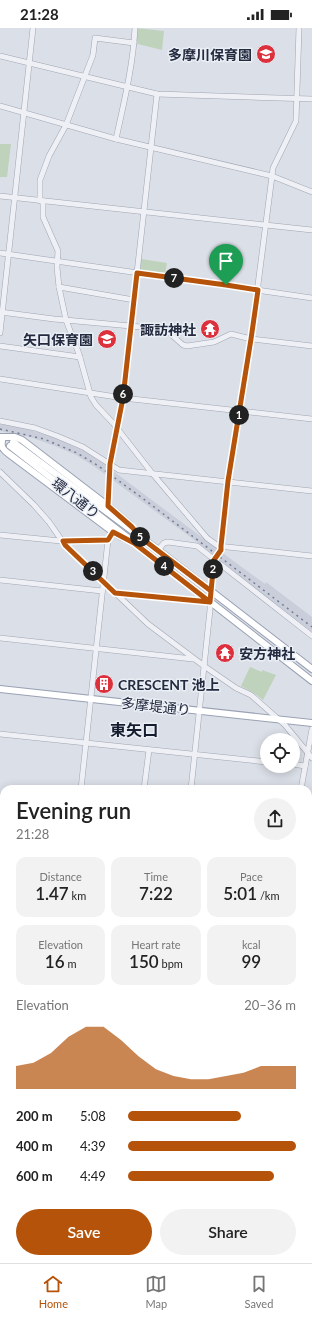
<!DOCTYPE html>
<html lang="en">
<head>
<meta charset="utf-8">
<style>
  body { margin:0; font-family:Lato,"Noto Sans JP",sans-serif; background:#f2f2f2; color:#222; height:100vh; display:flex; flex-direction:column; font-size:15px; white-space:nowrap }
  * { box-sizing:border-box; margin:0 }
  p { font-size:13px; color:#767676 }
  .icon { flex:none; width:22px; height:22px; fill:none; stroke:currentColor; stroke-width:2; stroke-linecap:round; stroke-linejoin:round }
  .map { position:relative; flex:1; overflow:hidden }
  .side { position:absolute; left:0px; top:757px; width:312px; height:478px; display:flex; flex-direction:column; background:#fff; border-radius:12px 12px 0 0; box-shadow:0 2px 10px #0003 }
  .side>* { flex:none }
  .tools { position:absolute; left:260px; top:705px; display:grid; gap:8px }
  .tools a { display:grid; place-items:center; width:40px; height:40px; border-radius:50%; background:#fff; box-shadow:0 2px 10px #0003; font-size:20px }
  .pin { position:absolute; display:grid; place-items:center; width:34px; height:34px; color:#fff; margin:-41px -17px; border-radius:50% 50% 50% 0; rotate:-45deg; box-shadow:0 0 4px #0007 }
  .pin .icon { rotate:45deg }
  .km { position:absolute; width:20px; height:20px; margin:-10px; border-radius:50%; background:#222; color:#fff; font-size:11px; line-height:20px; text-align:center }
  .round { display:grid; place-items:center; flex:none; width:42px; height:42px; border-radius:21px; background:#f2f2f2 }
  .head { display:flex; align-items:center; justify-content:space-between; height:68px; padding:0 16px }
  h1 { font-size:22px; font-weight:600; line-height:30px }
  .stats { display:grid; grid-template-columns:repeat(3,1fr); gap:6px; height:68px; padding:4px 16px }
  .stats div { display:grid; align-content:center; border-radius:10px; background:#f2f2f2; text-align:center }
  .stats b { font-size:17px; font-weight:600 }
  .stats small { font-size:11px; font-weight:400 }
  .stats p { font-size:11px }
  .chart { height:112px; padding:8px 16px }
  .chart p { display:flex; justify-content:space-between }
  .chart svg { width:100%; height:72px; margin-top:4px; fill:#b45309; opacity:.7 }
  .button { display:flex; gap:8px; margin-top:auto; padding:8px 16px }
  .button a { flex:1; height:46px; border-radius:24px; background:#b45309; color:#fff; font-size:16px; font-weight:600; line-height:46px; text-align:center }
  .button a+a { background:#f2f2f2; color:#222 }
  ul { padding:0 16px; list-style:none; font-size:13px }
  li { display:grid; grid-template-columns:64px 48px 1fr; align-items:center; height:30px }
  li i { height:10px; border-radius:5px; background:#b45309 }
  .status { display:flex; justify-content:space-between; align-items:center; height:28px; padding:0 20px; background:#fff; direction:ltr }
  .status svg { height:11px; fill:currentColor }
  .tabs { display:flex; justify-content:space-around; align-items:center; height:56px; border-top:1px solid #e0e0e0; background:#fff; font-size:11px; color:#767676 }
  .tabs a { display:grid; justify-items:center; gap:2px }
  .tabs .selected { color:#b45309 }
  .map>svg:first-child { display:block }
</style>
</head>
<body>
<div class="status"><b>21:28</b><svg viewBox="0 0 49 12"><path d="M0 12V9h3v3zM5 12V6h3v6zM10 12V3h3v9zM15 12V0h3v12zM26 1h20v11H26zM47 4h2v5h-2z"/></svg></div>
<div class="map">
<svg width="312" height="1235" viewBox="0 0 312 1235">
  <rect width="100%" height="100%" fill="#dbdfe7"/>
  <polygon fill="#c9ceda" points="0,396 24,400 55,410 84,423 105,437 243,540 265,556 266,554 312,589 312,604 193,511 95,439 76,427 55,418 30,409 0,403"/>
  <g fill="#bfd2bb">
    <polygon points="135,0 164,3 162,22 134,15"/>
    <polygon points="0,116 11,116 7,149 0,149"/>
    <polygon points="141,231 167,235 165,246 140,243"/>
    <polygon points="250,639 262,644 262,642 276,647 263,672 254,665 241,658"/>
    <polygon points="308,897 312,898 312,956 308,956"/>
  </g>
  <g fill="none" stroke-linecap="round" stroke-linejoin="round">
    <defs>
      <g id="minor">
        <polyline points="0,28 157,66 312,71"/>
        <polyline points="0,78 116,111 272,148 312,164"/>
        <path d="M 116,111 C 124,74 133,38 135,0"/>
        <polyline points="0,168 312,202"/>
        <polyline points="40,173 40,152 49,128 66,97 93,27 95,10 134,15"/>
        <polyline points="43,173 43,189 58,223 57,239 59,259 66,292 79,326 91,369 96,377 113,395 152,445 207,510 218,518 312,528"/>
        <polyline points="0,225 312,270"/>
        <polyline points="59,259 134,272"/>
        <polyline points="0,284 54,291 131,298 166,302 183,317 187,318 214,314 231,306 251,311 312,318"/>
        <polyline points="0,305 33,0"/>
        <polyline points="0,318 80,329"/>
        <polyline points="0,351 123,370 312,391"/>
        <polyline points="0,393 35,400 57,408 83,419 119,442 312,463"/>
        <polyline points="0,444 34,477 49,494 65,517 148,596 204,638 236,660 251,667 285,697 312,730"/>
        <polyline points="108,478 110,436 123,370 157,66"/>
        <polyline points="0,507 71,514 108,512 113,504"/>
        <polyline points="158,522 164,515 168,514 197,518 312,608"/>
        <polyline points="0,552 102,563"/>
        <polyline points="115,565 210,574"/>
        <polyline points="0,610 193,631"/>
        <polyline points="0,706 267,734"/>
        <polyline points="293,736 305,738"/>
        <polyline points="81,761 108,512"/>
        <polyline points="144,761 149,722"/>
        <polyline points="191,761 210,582 210,574 214,532 221,522 221,518 228,453 251,311 272,148 273,140 296,93 299,0"/>
        <polyline points="301,761 312,701"/>
        <polyline points="0,783 4,783"/>
        <polyline points="308,817 312,818"/>
        <polyline points="0,856 4,857"/>
        <polyline points="308,890 312,890"/>
        <polyline points="0,928 4,929"/>
        <polyline points="308,962 312,963"/>
        <polyline points="0,1001 4,1001"/>
        <polyline points="308,1035 312,1036"/>
        <polyline points="0,1073 4,1073"/>
        <polyline points="308,1107 312,1108"/>
        <polyline points="0,1109 4,1110"/>
        <polyline points="308,1144 312,1144"/>
        <polyline points="0,1145 4,1146"/>
        <polyline points="308,1180 312,1180"/>
        <polyline points="0,1182 4,1183"/>
        <polyline points="308,1216 312,1217"/>
        <polyline points="0,1218 4,1218"/>
        <polyline points="120,1231 156,1235"/>
        <polyline points="28,1235 28,1231"/>
        <polyline points="254,1235 254,1231"/>
      </g>
      <g id="major">
        <polyline points="0,409 15,409 22,412 108,478 130,497"/>
        <path d="M 3,409 C 0,418 2,421 9,426 L 113,504 L 122,509"/>
        <polyline points="13,414 158,522 312,641"/>
        <polyline points="10,418 312,653"/>
        <polyline points="0,661 312,695"/>
      </g>
    </defs>
    <use href="#minor" stroke="#a0a5b1" stroke-width="6"/>
    <use href="#major" stroke="#99a2b4" stroke-width="8"/>
    <use href="#minor" stroke="#eef0f5" stroke-width="5"/>
    <use href="#major" stroke="#fff" stroke-width="6"/>
    <polyline stroke="#737c92" stroke-width="1.5" stroke-dasharray="2 4" stroke-linecap="butt" points="0,401 44,411 77,425 97,437 141,469 312,599"/>
  </g>
  <g fill="none" stroke-linecap="round" stroke-linejoin="round">
    <defs>
      <polyline id="route" points="226,257 258,262 251,311 228,453 221,518 221,522 214,532 210,574 115,565 65,517 63,513 108,512 113,504 134,515 210,574 211,563 140,509 132,499 108,478 110,436 123,370 137,245 226,257"/>
    </defs>
    <use href="#route" stroke="#fff" stroke-width="8"/>
    <use href="#route" stroke="#b45309" stroke-width="5"/>
  </g>
  <defs>
    <symbol id="school-disc" viewBox="-11 -11 22 22"><circle r="9.5" fill="#dc303c" stroke="#eaeef5"/><path d="M0-5L7-2L0 1L-7-2ZM-4 1L0 2.5L4 1V4Q0 6-4 4Z" fill="#fff"/></symbol>
    <symbol id="temple-disc" viewBox="-11 -11 22 22"><circle r="9.5" fill="#dc303c" stroke="#eaeef5"/><path d="M0-6L5-2H3V0L6.5 2.5H4V6H1.5V3h-3V6H-4V2.5H-6.5L-3 0V-2H-5Z" fill="#fff"/></symbol>
    <symbol id="building-disc" viewBox="-11 -11 22 22"><circle r="9.5" fill="#dc303c" stroke="#eaeef5"/><path d="M-4-6H4V6H1V3H-1V6H-4ZM-2.5-4.3h1.7v1.8h-1.7ZM.8-4.3h1.7v1.8H.8ZM-2.5-1h1.7V.8h-1.7ZM.8-1h1.7V.8H.8Z" fill="#fff"/></symbol>
  </defs>
  <g fill-rule="evenodd">
    <use href="#school-disc" x="255" y="15" width="22" height="22"/>
    <use href="#temple-disc" x="199" y="290" width="22" height="22"/>
    <use href="#school-disc" x="96" y="300" width="22" height="22"/>
    <use href="#temple-disc" x="214" y="614" width="22" height="22"/>
    <use href="#building-disc" x="93" y="645" width="22" height="22"/>
  </g>
  <g text-anchor="middle" dominant-baseline="central" stroke-width="3" stroke-linejoin="round" paint-order="stroke">
    <g font-size="14" font-weight="bold" fill="#242b3f" stroke="#eaeef5" text-anchor="end">
      <text x="252" y="26">多摩川保育園</text>
      <text x="196" y="301">諏訪神社</text>
      <text x="93" y="311">矢口保育園</text>
      <text x="239" y="625" text-anchor="start">安方神社</text>
      <text x="118" y="656" text-anchor="start">CRESCENT 池上</text>
    </g>
    <g font-size="14" fill="#242b3f" stroke="#eaeef5">
      <text transform="translate(76 470) rotate(38)">環八通り</text>
      <text transform="translate(156 678) rotate(6)">多摩堤通り</text>
    </g>
    <g font-size="16" font-weight="bold" fill="#161d2f" stroke="#eaeef5">
      <text x="134" y="701">東矢口</text>
    </g>
  </g>
</svg>
<div class="tools">
<a><svg class="icon" aria-label="locate" viewBox="0 0 24 24"><circle cx="12" cy="12" r="6"/><path d="M12 2v4M12 18v4M2 12h4M18 12h4"/></svg></a>
</div>
<div class="pin" style="left:226px;top:257px;background:#1e9e55"><svg class="icon" aria-label="arrive" viewBox="0 0 24 24"><path d="M6 21V4h12l-3 4 3 4H6"/></svg></div>
<b class="km" style="left:239px;top:387px">1</b>
<b class="km" style="left:213px;top:541px">2</b>
<b class="km" style="left:93px;top:543px">3</b>
<b class="km" style="left:164px;top:538px">4</b>
<b class="km" style="left:140px;top:509px">5</b>
<b class="km" style="left:123px;top:366px">6</b>
<b class="km" style="left:174px;top:250px">7</b>
<section class="side">
<div class="head"><div><h1>Evening run</h1><p>21:28</p></div><a class="round"><svg class="icon" aria-label="share" viewBox="0 0 24 24"><path d="M12 15V3M7 8l5-5 5 5M5 13v7h14v-7"/></svg></a></div>
<div class="stats">
<div><p>Distance</p><b>1.47<small> km</small></b></div>
<div><p>Time</p><b>7:22</b></div>
<div><p>Pace</p><b>5:01<small> /km</small></b></div>
</div>
<div class="stats">
<div><p>Elevation</p><b>16<small> m</small></b></div>
<div><p>Heart rate</p><b>150<small> bpm</small></b></div>
<div><p>kcal</p><b>99</b></div>
</div>
<div class="chart"><p><span>Elevation</span>20–36 m</p>
<svg viewBox="0 0 160 44" preserveAspectRatio="none"><path d="M0 44V30L10 28L20 22L30 12L40 6L50 6L60 14L70 24L80 32L90 36L100 38L110 38L120 36L130 34L140 30L150 30L160 30V44z"/></svg>
</div>
<ul>
<li><b>200 m</b>5:08<i style="width:67%"></i></li>
<li><b>400 m</b>4:39<i style="width:100%"></i></li>
<li><b>600 m</b>4:49<i style="width:87%"></i></li>
</ul>
<div class="button"><a>Save</a><a>Share</a></div>
</section>
</div>
<nav class="tabs">
<a class="selected"><svg class="icon" aria-label="home" viewBox="0 0 24 24"><path d="M3 11l9-7 9 7M6 9v11h12V9"/></svg>Home</a>
<a><svg class="icon" aria-label="map" viewBox="0 0 24 24"><path d="M3 6l6-2 6 2 6-2v14l-6 2-6-2-6 2zM9 4v14M15 6v14"/></svg>Map</a>
<a><svg class="icon" aria-label="saved" viewBox="0 0 24 24"><path d="M7 4h10v16l-5-4-5 4z"/></svg>Saved</a>
</nav>
</body>
</html>
